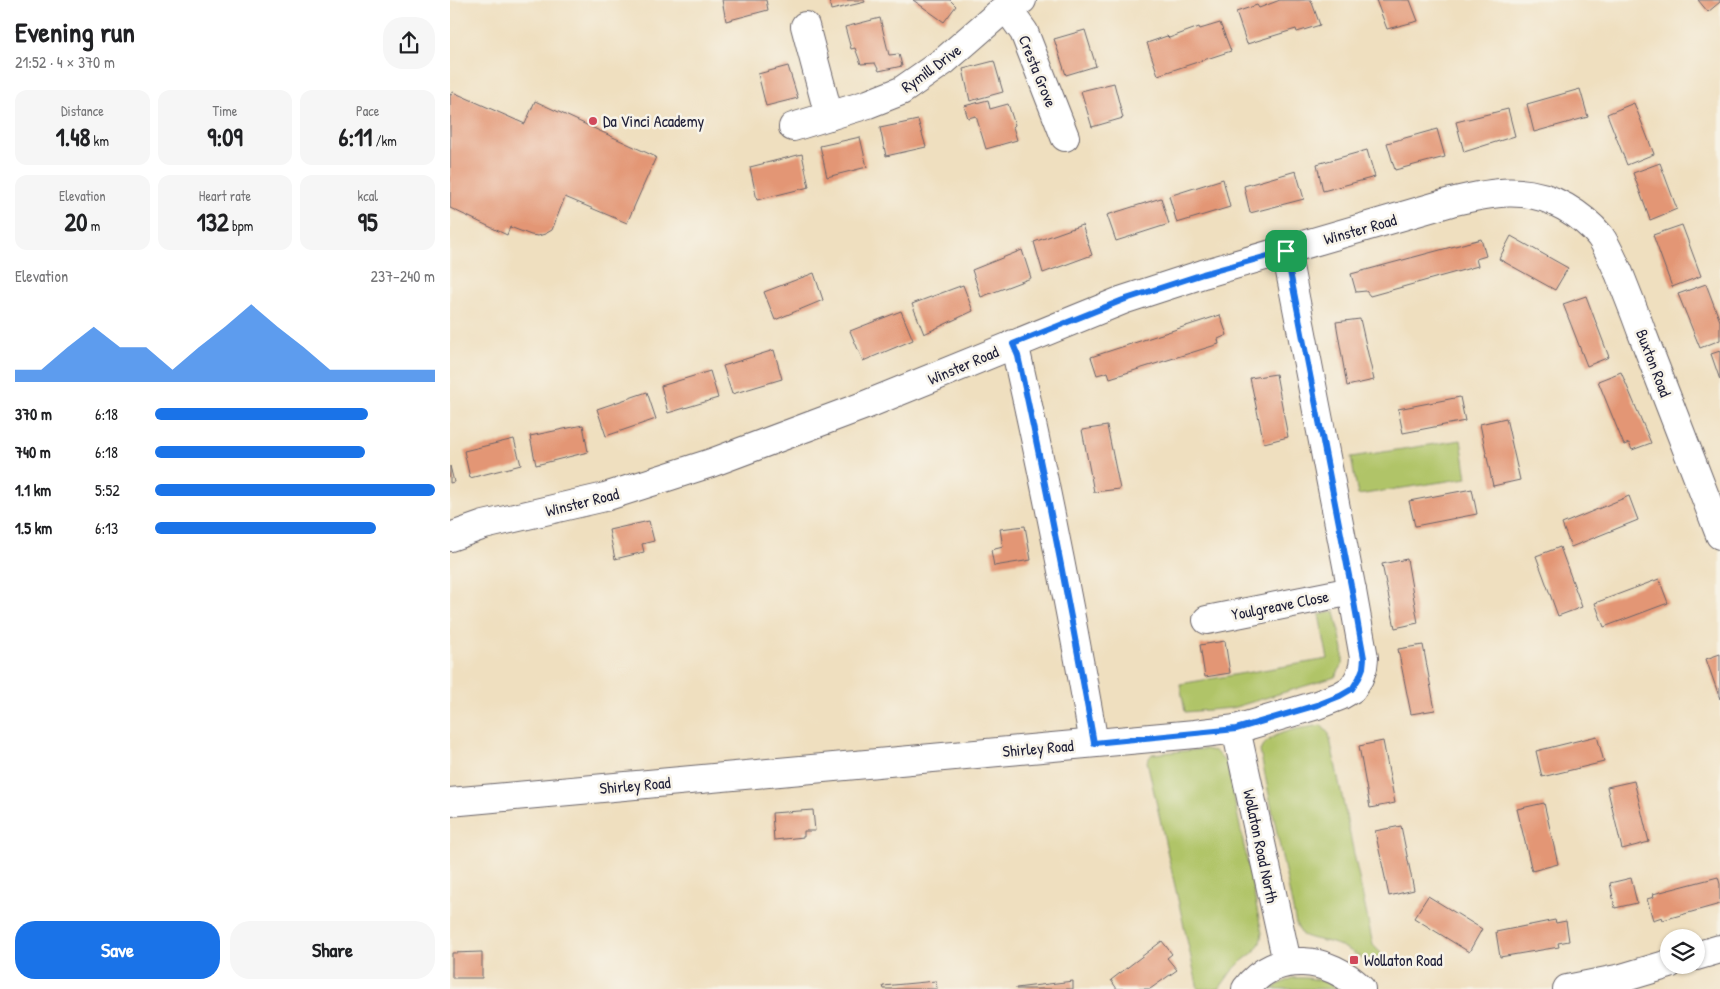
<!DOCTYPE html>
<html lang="en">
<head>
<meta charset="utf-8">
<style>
  body { margin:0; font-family:"Patrick Hand",sans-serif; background:#f6f6f6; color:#202124; height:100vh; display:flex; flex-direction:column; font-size:19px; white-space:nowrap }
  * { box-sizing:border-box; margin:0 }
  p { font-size:16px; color:#757577 }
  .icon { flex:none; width:28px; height:28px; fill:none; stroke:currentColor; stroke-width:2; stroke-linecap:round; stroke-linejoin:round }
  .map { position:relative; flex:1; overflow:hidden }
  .sheet { display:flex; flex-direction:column; background:#fff; width:450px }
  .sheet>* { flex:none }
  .tools { position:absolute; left:1210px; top:929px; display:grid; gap:10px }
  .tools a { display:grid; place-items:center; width:45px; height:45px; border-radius:50%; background:#fff; box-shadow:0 1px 4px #0004; font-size:25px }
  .pin { position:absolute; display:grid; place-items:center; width:42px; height:42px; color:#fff; margin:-21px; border-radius:10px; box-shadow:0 2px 8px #0006 }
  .round { display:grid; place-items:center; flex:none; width:52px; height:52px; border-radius:20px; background:#f6f6f6 }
  .overview { display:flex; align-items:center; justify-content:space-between; height:85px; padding:0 15px }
  h1 { font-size:28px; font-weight:800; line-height:38px }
  .figures { display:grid; grid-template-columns:repeat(3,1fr); gap:8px; height:85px; padding:5px 15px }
  .figures div { display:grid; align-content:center; border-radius:12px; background:#f6f6f6; text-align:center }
  .figures b { font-size:25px; font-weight:800 }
  .figures small { font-size:14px; font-weight:400 }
  .figures p { font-size:14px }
  .chart { height:140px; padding:10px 15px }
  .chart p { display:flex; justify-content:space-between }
  .chart svg { width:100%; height:90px; margin-top:5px; fill:#1a73e8; opacity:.7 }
  .cta { display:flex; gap:10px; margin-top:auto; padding:10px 15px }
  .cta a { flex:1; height:58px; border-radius:20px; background:#1a73e8; color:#fff; font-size:20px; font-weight:800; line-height:58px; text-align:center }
  .cta a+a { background:#f6f6f6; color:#202124 }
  ul { padding:0 15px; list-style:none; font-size:16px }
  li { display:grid; grid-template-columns:80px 60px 1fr; align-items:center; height:38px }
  li i { height:12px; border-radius:6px; background:#1a73e8 }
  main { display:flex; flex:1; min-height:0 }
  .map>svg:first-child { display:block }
</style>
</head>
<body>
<main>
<section class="sheet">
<div class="overview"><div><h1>Evening run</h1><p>21:52 · 4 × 370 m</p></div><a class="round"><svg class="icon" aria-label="share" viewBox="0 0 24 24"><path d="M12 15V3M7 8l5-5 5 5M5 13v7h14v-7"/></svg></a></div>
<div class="figures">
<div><p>Distance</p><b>1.48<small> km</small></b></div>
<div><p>Time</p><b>9:09</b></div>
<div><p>Pace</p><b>6:11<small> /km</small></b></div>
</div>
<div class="figures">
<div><p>Elevation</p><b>20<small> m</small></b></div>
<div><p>Heart rate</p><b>132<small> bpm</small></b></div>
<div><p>kcal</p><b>95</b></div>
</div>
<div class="chart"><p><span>Elevation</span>237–240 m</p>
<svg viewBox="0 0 160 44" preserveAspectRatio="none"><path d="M0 44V38L10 38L20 27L30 17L40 27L50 27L60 38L70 27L80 17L90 6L100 17L110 27L120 38L130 38L140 38L150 38L160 38V44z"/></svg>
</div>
<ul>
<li><b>370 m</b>6:18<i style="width:76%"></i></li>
<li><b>740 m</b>6:18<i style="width:75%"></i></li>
<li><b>1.1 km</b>5:52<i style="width:100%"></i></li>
<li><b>1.5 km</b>6:13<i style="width:79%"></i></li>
</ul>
<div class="cta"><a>Save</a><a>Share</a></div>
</section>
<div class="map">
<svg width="1270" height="989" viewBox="0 0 1270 989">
  <rect width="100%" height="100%" fill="#f7f3e8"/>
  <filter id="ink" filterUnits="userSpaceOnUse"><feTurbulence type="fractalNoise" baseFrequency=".02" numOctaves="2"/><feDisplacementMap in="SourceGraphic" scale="10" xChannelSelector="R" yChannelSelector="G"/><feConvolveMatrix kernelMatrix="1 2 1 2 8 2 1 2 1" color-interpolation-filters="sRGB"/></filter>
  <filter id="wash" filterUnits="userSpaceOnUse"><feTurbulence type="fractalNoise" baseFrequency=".0096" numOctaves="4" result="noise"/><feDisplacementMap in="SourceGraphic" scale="20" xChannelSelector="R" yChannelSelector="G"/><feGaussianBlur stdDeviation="1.12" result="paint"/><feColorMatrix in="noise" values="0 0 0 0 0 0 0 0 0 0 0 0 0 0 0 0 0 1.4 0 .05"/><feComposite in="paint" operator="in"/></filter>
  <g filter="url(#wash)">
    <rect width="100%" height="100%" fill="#efdfbf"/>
    <g fill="#b0c468" stroke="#697352">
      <polygon points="1011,440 1017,478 908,495 901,457"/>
      <polygon points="885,611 893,650 893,664 885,677 782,708 735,712 730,684 878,659 869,615"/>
      <path d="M 871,725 L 879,734 L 923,945 L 934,956 L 924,968 C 910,956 897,947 879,942 C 869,940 861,939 852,935 L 846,924 L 810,751 C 820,730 850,729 871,725 Z"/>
      <polygon points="754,749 765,751 777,764 812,933 810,943 804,952 792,961 781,972 769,989 748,989 697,761 702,754"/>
      <path d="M 842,978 C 859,977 873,979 888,989 L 820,989 Z"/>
    </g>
    <g id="blocks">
      <g fill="#e39675">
        <polygon points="272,0 316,0 318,10 276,21"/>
        <polygon points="379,0 414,0 415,2 381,10"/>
        <polygon points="463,0 500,0 506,6 494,22"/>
        <polygon points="830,0 861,0 870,25 847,32 846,29 797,44 786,12 807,5 809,8"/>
        <polygon points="926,0 960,0 968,21 937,29"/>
        <polygon points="1248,0 1270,0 1270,2 1258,12"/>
        <polygon points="430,18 439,55 449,54 452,66 429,71 425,63 411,64 405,48 401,49 395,27"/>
        <polygon points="770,23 781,51 708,75 697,43 717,36 719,38 749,27 750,29"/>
        <polygon points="635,30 646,66 616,75 604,39"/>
        <polygon points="544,61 553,92 520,101 513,69"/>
        <polygon points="338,66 348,98 316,106 308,74"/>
        <polygon points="664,83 673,118 642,127 631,91"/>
        <polygon points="1130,89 1138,117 1084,132 1077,104"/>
        <polygon points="3,92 75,124 85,101 206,157 177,223 115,197 102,230 95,234 88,236 81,235 60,227 57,235 0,208 0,94 2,95"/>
        <polygon points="538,100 540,109 558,104 565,125 563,127 567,140 536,149 526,116 518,118 514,106"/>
        <polygon points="1184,103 1204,154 1177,165 1157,114"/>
        <polygon points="1058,109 1065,136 1014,152 1006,122"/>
        <polygon points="468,120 476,147 436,156 430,128"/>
        <polygon points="987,129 995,157 945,170 937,143"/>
        <polygon points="410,137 417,167 377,177 370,146"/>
        <polygon points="917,150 925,177 873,191 867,164"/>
        <polygon points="352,154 359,187 307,200 300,167"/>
        <polygon points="1210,163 1227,209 1200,220 1183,173"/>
        <polygon points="846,171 854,199 800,213 794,186"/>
        <polygon points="773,179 780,207 727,223 719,196"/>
        <polygon points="711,198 719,224 666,241 657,215"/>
        <polygon points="632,225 642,255 593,273 584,242"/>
        <polygon points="1232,225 1251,276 1222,287 1203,235"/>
        <polygon points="1061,236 1118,268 1105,290 1049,259"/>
        <polygon points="1031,239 1036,256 1026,259 1028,266 920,296 916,291 906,292 901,274"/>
        <polygon points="572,250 581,278 531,297 522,270"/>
        <polygon points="364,273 373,300 325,320 314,292"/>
        <polygon points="1256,284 1270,321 1270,340 1250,348 1228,294"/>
        <polygon points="513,285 523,311 474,334 462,304"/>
        <polygon points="1136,296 1159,357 1137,366 1113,304"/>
        <polygon points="451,311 463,340 413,361 400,331"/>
        <polygon points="770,315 777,335 768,339 769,344 660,378 658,372 647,375 641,357"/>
        <polygon points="910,319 924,380 897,386 886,322"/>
        <polygon points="324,350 332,379 282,394 273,366"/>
        <polygon points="1270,351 1270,380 1261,354"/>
        <polygon points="260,371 268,398 218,413 211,386"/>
        <polygon points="1171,372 1201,443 1182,450 1179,443 1174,445 1148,381"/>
        <polygon points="826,374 838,437 814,443 800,378"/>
        <polygon points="197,392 206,419 156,436 147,409"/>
        <polygon points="1010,397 1015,421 953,433 948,409"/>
        <polygon points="1056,418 1070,480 1043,486 1030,424"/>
        <polygon points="133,425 138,452 86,465 80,436"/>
        <polygon points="657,426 670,489 644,492 632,430"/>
        <polygon points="64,439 71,465 20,478 14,451"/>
        <polygon points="0,466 4,482 0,483"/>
        <polygon points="1022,489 1027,514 965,526 959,501"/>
        <polygon points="1179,496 1188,520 1121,547 1112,524"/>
        <polygon points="199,521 204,541 192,544 194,552 165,559 159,530"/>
        <polygon points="575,526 581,560 544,566 541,550 553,547 550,529"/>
        <polygon points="1110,547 1132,607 1108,616 1086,556"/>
        <polygon points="957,559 968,623 945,628 932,564"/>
        <polygon points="1209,579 1218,603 1154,627 1145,603"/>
        <polygon points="775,641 780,673 755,677 750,645"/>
        <polygon points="973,645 985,710 961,714 948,649"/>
        <polygon points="1270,654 1270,699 1256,659"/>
        <polygon points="1147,736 1154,762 1092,777 1086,751"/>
        <polygon points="933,741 945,803 920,808 909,746"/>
        <polygon points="1184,781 1199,842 1172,849 1157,787"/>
        <polygon points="1094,803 1108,864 1082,871 1067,809"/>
        <polygon points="363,810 365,831 354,831 354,837 324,840 322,813"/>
        <polygon points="951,826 964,890 939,896 925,831"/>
        <polygon points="1268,877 1270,884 1270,904 1213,920 1212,917 1203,920 1197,899 1204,897 1203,894"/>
        <polygon points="1181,878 1187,903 1165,908 1160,883"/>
        <polygon points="978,896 1032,929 1019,952 964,918"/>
        <polygon points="1105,920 1106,923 1116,921 1119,941 1108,943 1109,947 1050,957 1046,932"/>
        <polygon points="712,941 722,954 717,958 727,970 700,989 667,989 661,980"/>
        <polygon points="32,952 32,978 2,978 2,953"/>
        <polygon points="486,981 487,989 434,989 433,986"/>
        <polygon points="623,981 623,989 566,989 566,988"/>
      </g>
    </g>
  </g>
  <g filter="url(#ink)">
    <use href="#blocks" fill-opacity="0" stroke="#6a6469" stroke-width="1"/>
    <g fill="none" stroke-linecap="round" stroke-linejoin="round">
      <defs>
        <g id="minor">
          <polyline points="556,7 574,32 615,137"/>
          <polyline points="355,26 379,116"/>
          <polyline points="343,127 418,104 451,91 494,61 556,7 572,0"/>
          <path d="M 563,344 L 567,356 C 596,484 621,613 644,743"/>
          <path d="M 0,537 L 34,525 L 155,497 L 261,463 L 413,406 L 673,300 L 753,274 L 1001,202 C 1042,192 1077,185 1115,207 C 1127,214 1141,225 1150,236 C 1158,247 1163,261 1169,273 C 1177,293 1185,313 1192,333 C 1218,400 1244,468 1270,535"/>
          <polyline points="757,620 902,591"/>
          <polyline points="786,729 837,962"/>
          <polyline points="0,802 745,734 786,729 867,705 890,696 902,689 909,678 913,667 914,658 902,591 836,251"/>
          <polyline points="1246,956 1270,949"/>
          <path d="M 796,989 C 825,950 880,956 911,989"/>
          <polyline points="1117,989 1172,978 1219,964"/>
        </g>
      </defs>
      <use href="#minor" stroke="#6a6469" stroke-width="30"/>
      <use href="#minor" stroke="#fff" stroke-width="28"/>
    </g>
  </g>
  <g fill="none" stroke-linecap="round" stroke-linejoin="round" filter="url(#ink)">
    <defs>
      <path id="route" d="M 836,251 L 902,591 L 914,658 L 913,668 L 909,678 L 902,689 L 890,696 L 867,705 L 786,729 L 644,743 C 621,613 596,484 568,356 L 563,344 L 673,300 L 753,274 Z"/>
    </defs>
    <use href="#route" stroke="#fff" stroke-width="10"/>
    <use href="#route" stroke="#1a73e8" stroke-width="6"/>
  </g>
  <g fill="#d1495b" stroke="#f7f3e8" stroke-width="2">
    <circle cx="143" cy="121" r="5"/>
    <rect x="899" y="955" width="10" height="10" rx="2.5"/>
  </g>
  <g text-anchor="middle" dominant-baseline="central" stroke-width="5" stroke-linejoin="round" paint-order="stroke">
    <g font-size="16" fill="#22223b" stroke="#f7f3e8">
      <text transform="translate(481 68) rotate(-36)">Rymill Drive</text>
      <text transform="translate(588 71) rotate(68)">Cresta Grove</text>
      <text transform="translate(910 229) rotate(-16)">Winster Road</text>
      <text transform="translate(1204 363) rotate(69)">Buxton Road</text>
      <text transform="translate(513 365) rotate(-23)">Winster Road</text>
      <text transform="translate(132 502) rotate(-14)">Winster Road</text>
      <text transform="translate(830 605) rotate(-11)">Youlgreave Close</text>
      <text transform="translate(588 748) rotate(-5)">Shirley Road</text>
      <text transform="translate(185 785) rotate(-5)">Shirley Road</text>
      <text transform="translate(811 846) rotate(78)">Wollaton Road North</text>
    </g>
    <g font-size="16" fill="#22223b" stroke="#f7f3e8" text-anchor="start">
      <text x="153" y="121">Da Vinci Academy</text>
      <text x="914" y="960">Wollaton Road</text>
    </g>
  </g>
</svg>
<div class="tools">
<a><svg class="icon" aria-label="layers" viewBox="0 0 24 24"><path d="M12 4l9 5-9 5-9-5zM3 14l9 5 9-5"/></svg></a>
</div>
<div class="pin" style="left:836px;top:251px;background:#1e9e55"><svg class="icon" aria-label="arrive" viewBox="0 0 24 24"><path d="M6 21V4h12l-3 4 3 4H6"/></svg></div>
</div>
</main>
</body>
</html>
